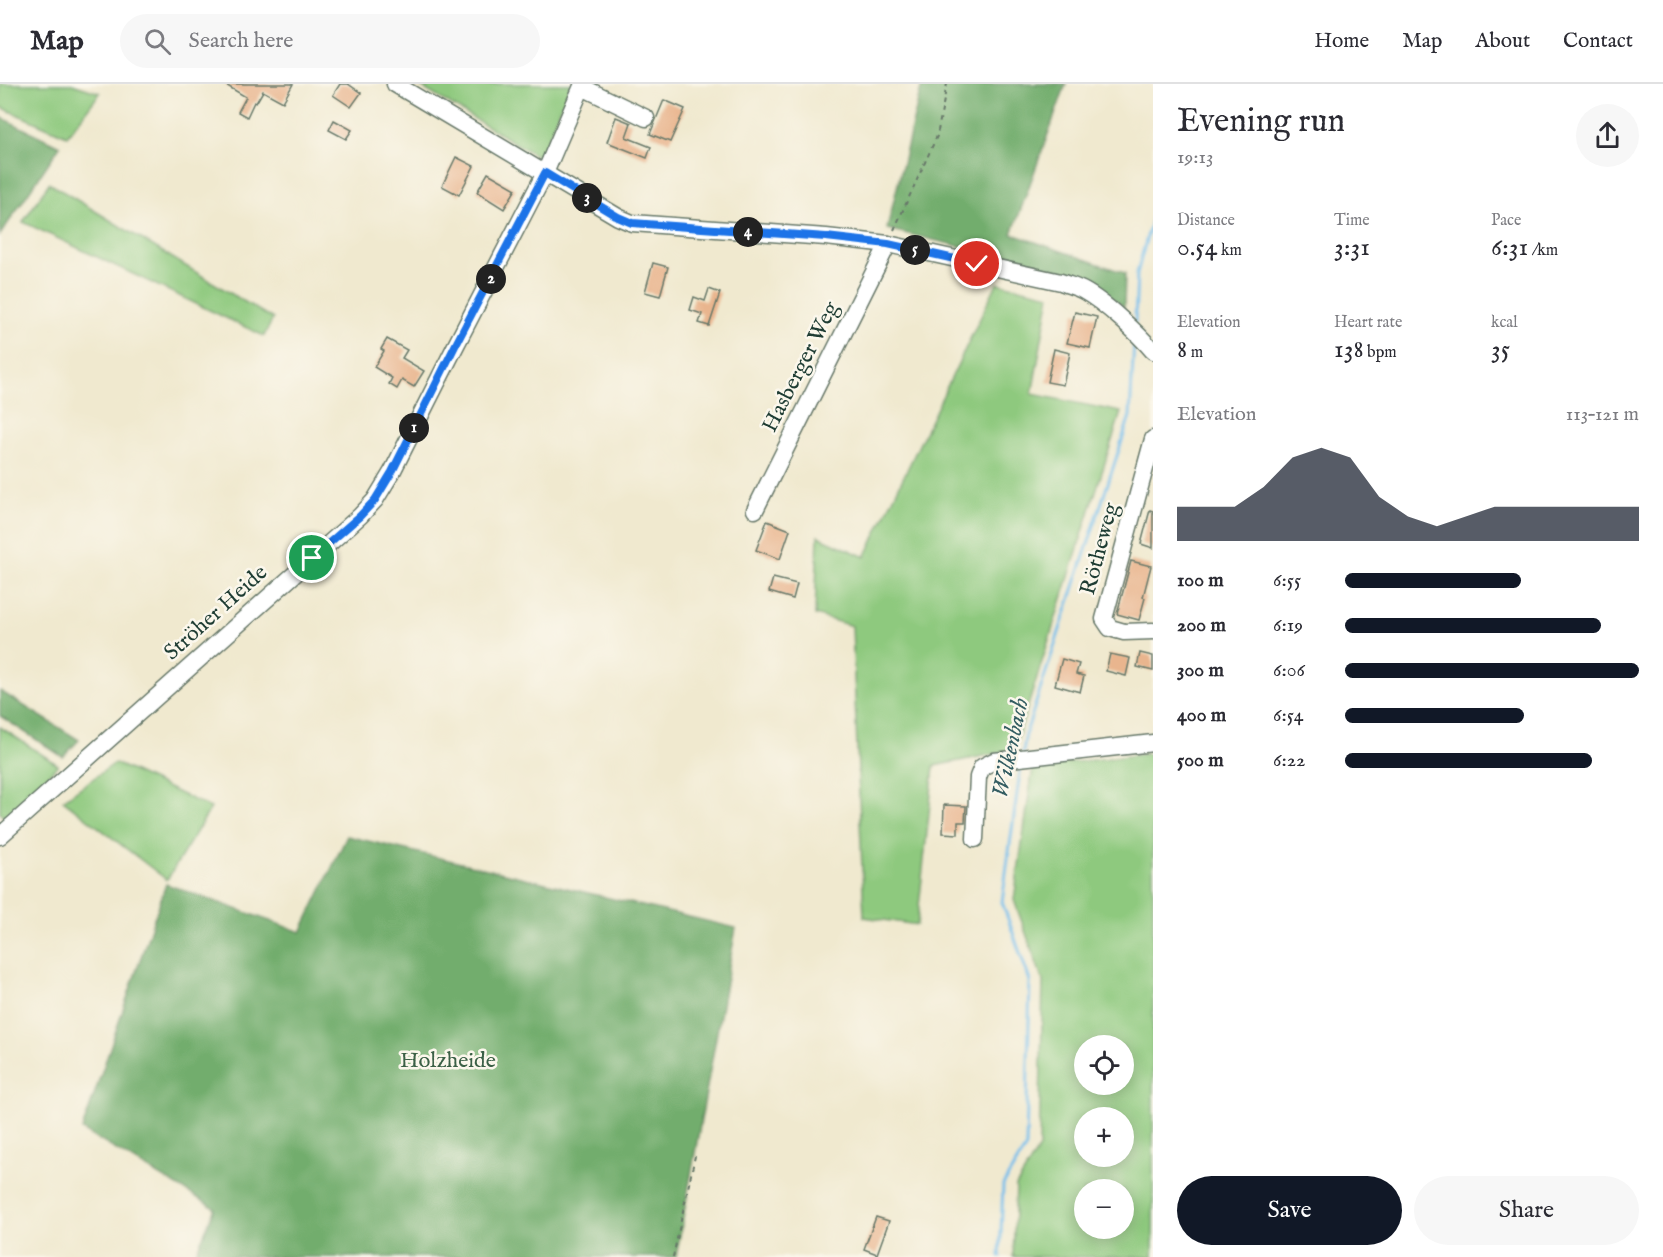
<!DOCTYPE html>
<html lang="en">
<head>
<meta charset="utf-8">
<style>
  body { margin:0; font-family:"IM FELL English",serif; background:#f7f7f7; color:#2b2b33; height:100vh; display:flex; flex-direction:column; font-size:22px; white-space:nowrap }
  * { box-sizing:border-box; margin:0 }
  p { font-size:20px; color:#7c7c81 }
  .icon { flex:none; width:33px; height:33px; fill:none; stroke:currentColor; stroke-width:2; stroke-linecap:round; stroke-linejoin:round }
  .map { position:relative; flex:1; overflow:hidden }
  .drawer { display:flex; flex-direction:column; background:#fff; width:510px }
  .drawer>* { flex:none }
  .fabs { position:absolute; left:1074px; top:951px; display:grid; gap:12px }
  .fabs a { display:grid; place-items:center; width:60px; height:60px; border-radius:50%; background:#fff; box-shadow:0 3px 15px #0003; font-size:30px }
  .pin { position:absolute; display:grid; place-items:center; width:51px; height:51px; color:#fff; margin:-26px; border:3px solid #fff; border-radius:50%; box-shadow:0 2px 6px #0007 }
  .km { position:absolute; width:30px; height:30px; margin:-15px; border-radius:50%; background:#222; color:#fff; font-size:16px; line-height:30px; text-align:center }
  .round { display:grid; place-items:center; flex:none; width:63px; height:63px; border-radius:32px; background:#f7f7f7 }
  .overview { display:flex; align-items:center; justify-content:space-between; height:102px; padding:0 24px }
  h1 { font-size:33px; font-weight:600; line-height:45px }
  .figures { display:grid; grid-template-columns:repeat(3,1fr); gap:9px; height:102px; padding:6px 24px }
  .figures div { display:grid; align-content:center }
  .figures b { font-size:26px; font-weight:600 }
  .figures small { font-size:16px; font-weight:400 }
  .figures p { font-size:16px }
  .chart { height:168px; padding:12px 24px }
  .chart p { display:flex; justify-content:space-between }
  .chart svg { width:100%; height:108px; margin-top:6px; fill:#111827; opacity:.7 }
  .button { display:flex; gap:12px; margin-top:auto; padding:12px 24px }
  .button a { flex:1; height:69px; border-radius:36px; background:#111827; color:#fff; font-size:24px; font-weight:600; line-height:69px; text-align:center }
  .button a+a { background:#f7f7f7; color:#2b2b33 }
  ul { padding:0 24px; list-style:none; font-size:20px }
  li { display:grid; grid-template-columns:96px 72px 1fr; align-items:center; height:45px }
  li i { height:15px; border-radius:8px; background:#111827 }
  header { display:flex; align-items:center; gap:36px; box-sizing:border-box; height:84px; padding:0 30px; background:#fff; border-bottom:2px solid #e1e1e2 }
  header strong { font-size:28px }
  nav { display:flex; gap:33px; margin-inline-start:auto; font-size:21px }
  .search { width:420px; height:54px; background:#f7f7f7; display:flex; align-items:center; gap:15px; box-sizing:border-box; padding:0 21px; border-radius:33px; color:#7c7c81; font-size:22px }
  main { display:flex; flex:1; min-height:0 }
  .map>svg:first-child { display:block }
</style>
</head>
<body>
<header>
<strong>Map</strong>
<div class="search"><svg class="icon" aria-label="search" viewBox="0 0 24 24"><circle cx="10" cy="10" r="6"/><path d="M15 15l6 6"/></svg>Search here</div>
<nav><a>Home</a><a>Map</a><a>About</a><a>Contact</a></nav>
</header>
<main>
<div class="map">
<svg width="1153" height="1173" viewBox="0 0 1153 1173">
  <rect width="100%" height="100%" fill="#fbf7ec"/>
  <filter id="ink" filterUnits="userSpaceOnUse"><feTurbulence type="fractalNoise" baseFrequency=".0167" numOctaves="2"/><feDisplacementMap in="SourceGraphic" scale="12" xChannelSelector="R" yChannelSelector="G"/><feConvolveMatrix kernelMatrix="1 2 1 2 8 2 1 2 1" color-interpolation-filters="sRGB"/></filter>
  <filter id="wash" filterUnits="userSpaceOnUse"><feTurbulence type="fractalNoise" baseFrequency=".008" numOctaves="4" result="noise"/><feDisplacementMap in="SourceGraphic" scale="24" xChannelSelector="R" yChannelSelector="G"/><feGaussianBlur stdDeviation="1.35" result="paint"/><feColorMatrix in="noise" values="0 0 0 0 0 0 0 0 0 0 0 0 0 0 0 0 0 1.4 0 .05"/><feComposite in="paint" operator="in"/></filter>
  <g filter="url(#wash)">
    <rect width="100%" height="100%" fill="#f0e9cf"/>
    <g fill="#8ec97e" stroke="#568359" stroke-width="1.5" fill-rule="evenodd">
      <polygon points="0,0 72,0 100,9 67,52 0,23"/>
      <polygon points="416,0 571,0 540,74"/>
      <polygon points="49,99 273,235 264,252 23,138"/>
      <polygon points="997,199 1050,211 1032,310 1121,328 1014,666 934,682 917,841 864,833 852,542 815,531 818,452 865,473"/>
      <polygon points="0,643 58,681 6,734 0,729"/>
      <path d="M 1153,669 L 1153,1173 L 1013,1173 L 1016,1102 L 1039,1064 L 1043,897 L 1014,816 L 1033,683 ZM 1084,962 L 1124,962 L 1124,1000 L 1084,1000 ZM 1084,1034 L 1124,1034 L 1124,1072 L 1084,1072 ZM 1084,1106 L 1124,1106 L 1124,1144 L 1084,1144 Z"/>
      <polygon points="115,679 211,724 167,796 63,716"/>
    </g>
    <g fill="#72ad6d" stroke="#487550" stroke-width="1.5">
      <polygon points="922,0 1066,0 1012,150 1125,189 1124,223 1080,191 887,145"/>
      <polygon points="0,33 60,62 0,151"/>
      <polygon points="0,607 79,656 63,673 0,632"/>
      <polygon points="347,752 736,844 676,1173 194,1173 215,1124 82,1046 166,800 301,848"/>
    </g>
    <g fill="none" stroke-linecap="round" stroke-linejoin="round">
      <g stroke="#72bdeb" stroke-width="3">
        <polyline points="1135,238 1137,189 1153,131"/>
        <polyline points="1023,668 1026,649 1130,332 1134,257"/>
        <polyline points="1000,1173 1003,1101 1026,1063 1030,897 1002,818 1021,681"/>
      </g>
    </g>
    <g id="blocks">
      <g fill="#e9b58e">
        <polygon points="224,0 293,0 283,18 263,7 256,19 254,18 247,33 238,28 246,13"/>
        <polygon points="340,0 348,0 361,9 351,23 333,11"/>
        <polygon points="664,16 685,25 670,58 650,50"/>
        <polygon points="616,33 631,39 626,53 651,63 647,74 607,58"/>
        <polygon points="334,36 352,46 346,55 329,46"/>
        <polygon points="456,73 474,82 459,111 442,102"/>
        <polygon points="488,89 516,105 504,125 477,108"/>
        <polygon points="653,179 668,183 660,212 645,208"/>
        <polygon points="709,205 720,209 709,242 699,239 702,230 690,226 694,213 705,217"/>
        <polygon points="1075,228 1097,233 1090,264 1067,259"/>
        <polygon points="387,255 407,266 402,274 424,287 414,303 402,296 397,305 389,300 392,294 374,283 384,267 381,265"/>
        <polygon points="1054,265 1070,269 1063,301 1047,298"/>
        <polygon points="1150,426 1153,427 1153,464 1141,460"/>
        <polygon points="767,437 790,446 780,475 756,466"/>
        <polygon points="1131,477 1151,482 1143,513 1145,514 1139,536 1117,530"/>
        <polygon points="773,494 797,500 793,515 769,508"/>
        <polygon points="1140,569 1153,572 1153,587 1137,583"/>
        <polygon points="1110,570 1130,574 1126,592 1106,587"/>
        <polygon points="1062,575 1079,580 1076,590 1084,592 1080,608 1055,601"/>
        <polygon points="944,721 966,722 965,738 958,738 958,750 943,749"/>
        <polygon points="876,1133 889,1137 877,1170 864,1165"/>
      </g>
    </g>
  </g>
  <g filter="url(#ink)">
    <use href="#blocks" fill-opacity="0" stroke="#68796a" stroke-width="1.5"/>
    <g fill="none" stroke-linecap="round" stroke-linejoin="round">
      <defs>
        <g id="minor">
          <path d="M 395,0 L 618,133 L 632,139 L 826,153 L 888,160 L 1061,198 C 1068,201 1077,203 1084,207 C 1104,218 1138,249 1153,267"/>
          <polyline points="582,3 646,34"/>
          <polyline points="1153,355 1104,535 1110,544 1124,548 1153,547"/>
          <polyline points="755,426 888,160"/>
          <polyline points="0,752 360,432 375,416 392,388 455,263 545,89 583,0"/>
          <polyline points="975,755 978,693 982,683 994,677 1153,659"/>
        </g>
      </defs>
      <use href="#minor" stroke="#68796a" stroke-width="19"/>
      <g stroke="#68796a" stroke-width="2" stroke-dasharray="4.5 4.5" stroke-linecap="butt">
        <polyline points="894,146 937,52 947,0"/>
        <polyline points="673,1173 695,1072"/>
      </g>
      <use href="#minor" stroke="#fff" stroke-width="16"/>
    </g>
  </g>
  <g fill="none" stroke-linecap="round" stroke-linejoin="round" filter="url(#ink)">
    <defs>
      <polyline id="route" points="312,474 360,432 375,416 392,388 455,262 545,89 618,133 632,139 826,153 888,160 977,180"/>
    </defs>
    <use href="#route" stroke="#fff" stroke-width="12"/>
    <use href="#route" stroke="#1a73e8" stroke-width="8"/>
  </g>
  <g text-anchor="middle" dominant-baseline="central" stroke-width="5" stroke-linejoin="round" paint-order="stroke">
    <g font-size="22" fill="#1f3d34" stroke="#fbf7ec">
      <text transform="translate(801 283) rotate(-63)">Hasberger Weg</text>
      <text transform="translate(1100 465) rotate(-75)">Rötheweg</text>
      <text transform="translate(216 529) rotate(-42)">Ströher Heide</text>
    </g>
    <g font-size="22" fill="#3b6046" stroke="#fbf7ec">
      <text x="448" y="977">Holzheide</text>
    </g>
    <g font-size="24" font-style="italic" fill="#345d62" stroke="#fbf7ec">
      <text transform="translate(1011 664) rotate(-78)">Wilkenbach</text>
    </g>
  </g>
</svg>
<div class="fabs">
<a><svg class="icon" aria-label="locate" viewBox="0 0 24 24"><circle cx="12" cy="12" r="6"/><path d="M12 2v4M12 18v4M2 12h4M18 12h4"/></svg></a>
<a>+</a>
<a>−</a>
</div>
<div class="pin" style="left:312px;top:474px;background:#1e9e55"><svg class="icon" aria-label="arrive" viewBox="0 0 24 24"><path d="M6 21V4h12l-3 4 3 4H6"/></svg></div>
<div class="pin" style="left:977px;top:180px;background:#d93025"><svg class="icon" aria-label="check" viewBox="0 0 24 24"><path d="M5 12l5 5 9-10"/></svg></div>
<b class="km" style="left:414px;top:344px">1</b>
<b class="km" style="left:491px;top:195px">2</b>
<b class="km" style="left:587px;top:114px">3</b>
<b class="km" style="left:748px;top:148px">4</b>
<b class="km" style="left:915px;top:166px">5</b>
</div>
<section class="drawer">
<div class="overview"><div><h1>Evening run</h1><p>19:13</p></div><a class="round"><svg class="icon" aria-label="share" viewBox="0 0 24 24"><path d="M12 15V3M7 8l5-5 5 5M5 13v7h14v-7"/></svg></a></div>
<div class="figures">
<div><p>Distance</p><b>0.54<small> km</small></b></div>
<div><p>Time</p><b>3:31</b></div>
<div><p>Pace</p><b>6:31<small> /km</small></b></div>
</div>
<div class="figures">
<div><p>Elevation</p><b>8<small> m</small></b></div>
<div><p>Heart rate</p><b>138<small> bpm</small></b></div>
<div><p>kcal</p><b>35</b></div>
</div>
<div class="chart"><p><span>Elevation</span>113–121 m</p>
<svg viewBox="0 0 160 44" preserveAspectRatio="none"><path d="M0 44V30L10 30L20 30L30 22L40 10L50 6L60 10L70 26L80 34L90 38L100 34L110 30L120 30L130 30L140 30L150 30L160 30V44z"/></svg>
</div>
<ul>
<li><b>100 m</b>6:55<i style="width:60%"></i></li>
<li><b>200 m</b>6:19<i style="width:87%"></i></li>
<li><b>300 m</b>6:06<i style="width:100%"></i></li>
<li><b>400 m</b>6:54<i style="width:61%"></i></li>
<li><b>500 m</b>6:22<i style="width:84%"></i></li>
</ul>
<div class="button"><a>Save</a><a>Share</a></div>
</section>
</main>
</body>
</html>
